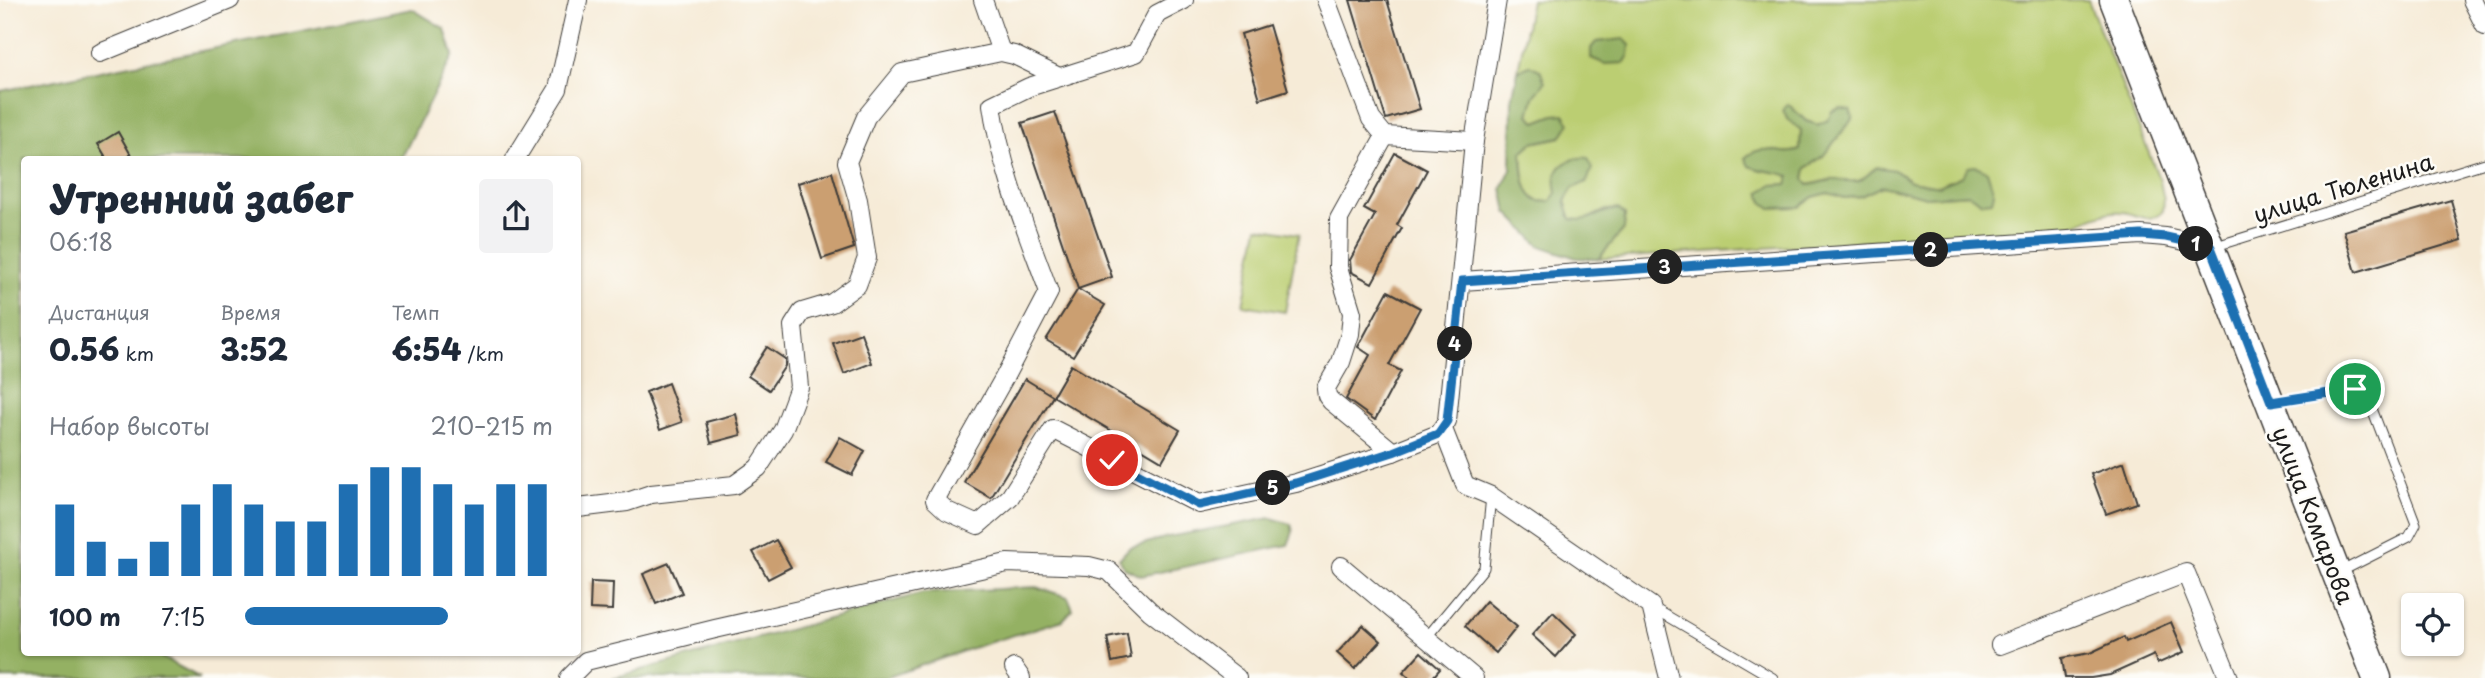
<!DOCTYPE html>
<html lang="ru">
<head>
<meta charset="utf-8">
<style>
  body { margin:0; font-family:"Playpen Sans",sans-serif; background:#f2f2f3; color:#1f2937; height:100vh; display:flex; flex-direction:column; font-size:26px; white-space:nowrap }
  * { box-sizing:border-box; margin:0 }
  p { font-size:23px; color:#747a83 }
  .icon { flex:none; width:38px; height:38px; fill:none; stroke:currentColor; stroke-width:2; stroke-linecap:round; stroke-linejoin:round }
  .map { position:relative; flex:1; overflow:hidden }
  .sheet { position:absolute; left:21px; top:156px; width:560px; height:500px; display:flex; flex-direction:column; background:#fff; border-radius:7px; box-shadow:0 2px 5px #0004 }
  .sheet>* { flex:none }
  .fabs { position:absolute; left:2401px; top:593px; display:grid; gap:14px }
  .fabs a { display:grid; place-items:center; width:63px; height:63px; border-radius:7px; background:#fff; box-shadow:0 2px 5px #0004; font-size:35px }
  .pin { position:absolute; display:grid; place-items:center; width:60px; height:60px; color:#fff; margin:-30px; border:4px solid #fff; border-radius:50%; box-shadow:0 2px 7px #0007 }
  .km { position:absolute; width:35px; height:35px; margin:-18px; border-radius:50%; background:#222; color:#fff; font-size:19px; line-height:35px; text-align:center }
  .round { display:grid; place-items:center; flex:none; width:74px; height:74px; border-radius:7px; background:#f2f2f3 }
  .headline { display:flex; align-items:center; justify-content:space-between; height:119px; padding:0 28px }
  h1 { font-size:38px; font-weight:800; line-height:52px }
  .metrics { display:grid; grid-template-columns:repeat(3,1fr); gap:10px; height:119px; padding:7px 28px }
  .metrics div { display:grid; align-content:center }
  .metrics b { font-size:30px; font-weight:800 }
  .metrics small { font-size:19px; font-weight:400 }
  .metrics p { font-size:19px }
  .chart { height:196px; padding:14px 28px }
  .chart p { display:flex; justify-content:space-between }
  .chart svg { width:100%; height:126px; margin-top:7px; stroke:#1f6fb2; stroke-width:6 }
  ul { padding:0 28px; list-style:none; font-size:23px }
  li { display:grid; grid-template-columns:112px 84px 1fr; align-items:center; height:52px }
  li i { height:18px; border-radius:9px; background:#1f6fb2 }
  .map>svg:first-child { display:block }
</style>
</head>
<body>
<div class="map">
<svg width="2485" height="678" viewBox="0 0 2485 678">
  <rect width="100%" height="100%" fill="#fdfcf7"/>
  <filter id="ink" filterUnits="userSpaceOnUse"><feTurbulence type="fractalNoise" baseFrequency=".0143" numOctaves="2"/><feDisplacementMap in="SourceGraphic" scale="14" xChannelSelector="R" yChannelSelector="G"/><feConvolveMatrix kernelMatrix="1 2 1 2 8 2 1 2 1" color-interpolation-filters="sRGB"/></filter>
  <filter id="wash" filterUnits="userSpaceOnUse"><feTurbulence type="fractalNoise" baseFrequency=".00686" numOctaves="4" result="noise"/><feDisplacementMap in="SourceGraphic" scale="28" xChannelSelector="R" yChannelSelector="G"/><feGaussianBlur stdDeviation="1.57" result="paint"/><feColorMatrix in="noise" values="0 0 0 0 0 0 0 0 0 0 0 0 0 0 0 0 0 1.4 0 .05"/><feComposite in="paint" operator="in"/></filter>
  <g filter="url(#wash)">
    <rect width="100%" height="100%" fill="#f6ebd7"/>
    <g fill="#bbce72" stroke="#6c7547" stroke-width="2" fill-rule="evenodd">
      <path d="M 1531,0 L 2088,0 L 2160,181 L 2164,200 L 2163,211 C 2145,226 2139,213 2121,212 C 2104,210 2084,222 2068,228 L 1598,259 L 1624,229 L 1625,215 L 1618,209 L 1606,210 L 1583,221 L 1571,219 L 1565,201 L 1573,188 L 1556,175 L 1557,193 L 1550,202 C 1549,202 1539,201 1538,201 C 1523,195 1523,166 1522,152 L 1532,143 L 1561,137 L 1554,115 L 1536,122 L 1529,115 L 1534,97 L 1529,65 L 1518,71 ZM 1788,105 L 1806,121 L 1818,125 L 1828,120 L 1853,118 L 1823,156 L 1806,168 L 1804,179 L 1808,185 L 1833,179 L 1848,183 L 1861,181 L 1894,170 L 1911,181 L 1939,186 L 1962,176 L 1982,202 L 1968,194 L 1927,197 L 1882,186 L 1861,196 L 1845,198 L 1828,193 L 1813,197 L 1799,207 L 1772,185 L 1787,184 L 1790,176 L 1745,158 C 1762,141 1781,158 1800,150 L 1801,129 L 1783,110 Z"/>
      <polygon points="1258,227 1299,234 1285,312 1243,305"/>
    </g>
    <g fill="#94b164" stroke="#586640" stroke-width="2">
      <polygon points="412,9 445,29 453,55 401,159 24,159 24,653 154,653 200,678 0,678 0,91"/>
      <polygon points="1624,39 1630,45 1629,55 1625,63 1605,64 1591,58 1591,48 1596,42"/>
      <path d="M 1529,65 L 1540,70 L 1545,82 L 1534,97 L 1529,115 L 1536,122 L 1554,115 L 1564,114 L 1570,123 L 1561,137 L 1532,143 L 1522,152 C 1522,166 1523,195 1538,201 C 1539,201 1549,202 1550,202 L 1557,193 C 1556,188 1555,181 1556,176 C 1559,162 1577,156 1588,158 L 1592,168 L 1587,182 L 1573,188 L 1565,201 L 1571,219 C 1591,223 1598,211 1618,209 L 1625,215 L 1624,229 L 1598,259 L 1576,258 L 1540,246 L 1507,212 L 1502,188 L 1511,169 L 1512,99 L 1518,71 Z"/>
      <path d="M 1788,104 L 1806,121 L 1818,125 L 1828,120 L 1832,111 L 1840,108 L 1850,110 L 1853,118 L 1823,156 L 1806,168 L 1804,179 L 1808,185 C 1817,184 1828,179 1836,180 C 1861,182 1857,185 1876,167 L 1894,170 L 1911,181 L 1939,186 L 1962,176 L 1968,167 L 1976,166 L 1987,171 L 1994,193 L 1992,201 L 1982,202 L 1968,194 L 1927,197 L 1882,186 L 1861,196 L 1845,198 L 1828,193 L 1813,197 L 1799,207 L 1771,208 L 1763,202 L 1760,192 L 1772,185 L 1787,184 L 1790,176 C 1776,171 1763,172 1749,166 L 1745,158 C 1764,140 1781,158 1800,150 L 1801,130 L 1787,119 L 1783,110 Z"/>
      <polygon points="1271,518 1291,524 1293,532 1288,545 1141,576 1124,568 1119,559 1129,548 1168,537"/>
      <polygon points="1036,587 1068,597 1073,609 1063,620 975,647 885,678 612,678 923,593"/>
    </g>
    <g id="blocks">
      <g fill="#cb9f71">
        <polygon points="1350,0 1387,0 1420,109 1386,119"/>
        <polygon points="1269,25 1288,90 1260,99 1241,34"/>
        <polygon points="1055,112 1112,277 1078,289 1022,123"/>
        <polygon points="118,132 131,155 124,159 107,159 98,144"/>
        <polygon points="1395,153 1427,170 1397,225 1402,228 1372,283 1351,272 1350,260 1375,215 1364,209"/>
        <polygon points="832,172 854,248 822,259 798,183"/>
        <polygon points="2451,200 2462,240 2356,272 2344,231"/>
        <polygon points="1078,289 1105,305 1073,356 1046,340"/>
        <polygon points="1388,291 1420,308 1389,365 1401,371 1375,420 1346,399 1370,355 1358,347"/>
        <polygon points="861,333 872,363 844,374 833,343"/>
        <polygon points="767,347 785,359 785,366 769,390 748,376"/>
        <polygon points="1071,365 1180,430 1162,461 1053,396"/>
        <polygon points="1025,379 1053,396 991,498 964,482"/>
        <polygon points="668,383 682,422 660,430 646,392"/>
        <polygon points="736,414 741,435 711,443 706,422"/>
        <polygon points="840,437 865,451 852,475 826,462"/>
        <polygon points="2124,462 2137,503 2106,514 2091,474"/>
        <polygon points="776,540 791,567 768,579 753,552"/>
        <polygon points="669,563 682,593 656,604 643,574"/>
        <polygon points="591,582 613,583 612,610 590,609"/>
        <polygon points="1486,601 1517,627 1496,653 1465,626"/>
        <polygon points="1553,612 1576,634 1556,657 1532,635"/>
        <polygon points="2171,622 2184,652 2157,664 2154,655 2110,675 2091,678 2065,678 2062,658 2090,653 2124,637 2126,642"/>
        <polygon points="1363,625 1381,641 1355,669 1337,653"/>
        <polygon points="1127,633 1131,658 1112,662 1107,637"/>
        <polygon points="1421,652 1440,669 1432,678 1410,678 1403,672"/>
      </g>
    </g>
  </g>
  <g filter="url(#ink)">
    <use href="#blocks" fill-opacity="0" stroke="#3d3b38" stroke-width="2"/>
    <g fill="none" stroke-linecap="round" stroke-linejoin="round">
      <defs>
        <g id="service">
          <polyline points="2213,247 2485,163"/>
          <polyline points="2272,402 2355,389 2366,393 2416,524 2409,537 2338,573"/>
          <polyline points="1652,607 1773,678"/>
          <polyline points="1426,638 1484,568 1491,496"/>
        </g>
        <g id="minor">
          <polyline points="983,0 1001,52"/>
          <path d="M 1184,0 L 1157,14 L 1136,53 L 1029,87 L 992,105 C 1001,170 1027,231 1049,292 L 1004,378 L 935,500 L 947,511 L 978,525 L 1010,497 L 1053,429 L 1199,504 L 1296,483 L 1393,452 L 1438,434 L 1447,421 L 1474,141 L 1497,0"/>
          <polyline points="1326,0 1371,119 1385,136 1474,141"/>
          <polyline points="2472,0 2485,26"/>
          <polyline points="100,53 230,0"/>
          <polyline points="1385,136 1339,219 1338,267 1352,313 1350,334 1341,362 1326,388 1327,396 1331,401 1393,452"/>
          <polyline points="515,159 558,89 578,0"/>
          <polyline points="1462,281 2141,235 2166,237 2211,247"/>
          <polyline points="1443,429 1465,485 1491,496 1651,606 1669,678"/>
          <polyline points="578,508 627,502 651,494 734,485 758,468 783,430 799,387 793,326 802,312 832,303 857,285 867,258 858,200 847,162 866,117 902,73 1001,52 1014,55 1059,77"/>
          <polyline points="1341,566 1474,678"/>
          <polyline points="2000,645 2186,573 2229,678"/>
          <polyline points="1014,668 1021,678"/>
          <polyline points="569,678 586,661 715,629 1007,563 1089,566 1109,571 1150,611 1237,678"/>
        </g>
        <polyline id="primary" points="2114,0 2377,678"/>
      </defs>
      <use href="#service" stroke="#3d3b38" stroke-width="11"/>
      <use href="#minor" stroke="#3d3b38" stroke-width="20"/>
      <use href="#primary" stroke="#3d3b38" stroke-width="31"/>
      <use href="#service" stroke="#fff" stroke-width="9"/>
      <use href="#minor" stroke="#fff" stroke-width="18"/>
      <use href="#primary" stroke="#fff" stroke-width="28"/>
    </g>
  </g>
  <g fill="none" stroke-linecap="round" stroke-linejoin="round" filter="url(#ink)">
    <defs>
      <polyline id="route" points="1112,460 1199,505 1296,483 1393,452 1438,434 1447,421 1462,281 2141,235 2166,237 2211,247 2271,402 2355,389"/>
    </defs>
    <use href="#route" stroke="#fff" stroke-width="14"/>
    <use href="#route" stroke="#1f6fb2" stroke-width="9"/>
  </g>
  <g text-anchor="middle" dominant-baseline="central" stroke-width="5" stroke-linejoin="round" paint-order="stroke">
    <g font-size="23" fill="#1c1c1c" stroke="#fdfcf7">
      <text transform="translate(2343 187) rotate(-17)">улица Тюленина</text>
      <text transform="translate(2314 515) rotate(69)">улица Комарова</text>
    </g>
  </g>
</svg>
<div class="fabs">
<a><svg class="icon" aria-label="locate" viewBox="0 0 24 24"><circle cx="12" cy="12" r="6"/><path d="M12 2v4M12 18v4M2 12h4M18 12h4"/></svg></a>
</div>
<div class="pin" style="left:2355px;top:389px;background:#1e9e55"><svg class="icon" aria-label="arrive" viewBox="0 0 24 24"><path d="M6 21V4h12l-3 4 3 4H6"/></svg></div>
<div class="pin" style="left:1112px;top:460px;background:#d93025"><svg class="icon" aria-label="check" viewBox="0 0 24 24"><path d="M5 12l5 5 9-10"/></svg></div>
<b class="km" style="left:2196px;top:244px">1</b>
<b class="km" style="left:1931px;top:250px">2</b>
<b class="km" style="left:1665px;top:267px">3</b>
<b class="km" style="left:1455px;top:344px">4</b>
<b class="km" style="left:1273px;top:488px">5</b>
<section class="sheet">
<div class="headline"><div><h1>Утренний забег</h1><p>06:18</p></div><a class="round"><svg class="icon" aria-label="share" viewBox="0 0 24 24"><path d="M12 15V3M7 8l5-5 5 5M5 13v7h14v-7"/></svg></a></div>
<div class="metrics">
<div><p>Дистанция</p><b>0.56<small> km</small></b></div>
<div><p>Время</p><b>3:52</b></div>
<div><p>Темп</p><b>6:54<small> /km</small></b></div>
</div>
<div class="chart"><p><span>Набор высоты</span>210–215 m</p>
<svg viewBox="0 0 160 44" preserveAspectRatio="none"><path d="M5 44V19M15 44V32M25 44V38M35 44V32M45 44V19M55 44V12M65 44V19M75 44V25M85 44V25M95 44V12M105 44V6M115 44V6M125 44V12M135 44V19M145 44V12M155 44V12"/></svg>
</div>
<ul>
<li><b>100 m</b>7:15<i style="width:66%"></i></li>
</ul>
</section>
</div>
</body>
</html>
